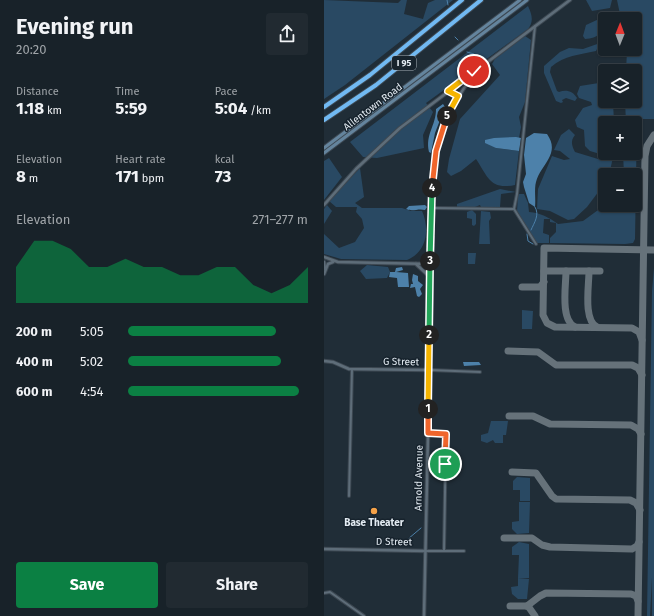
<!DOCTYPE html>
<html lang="en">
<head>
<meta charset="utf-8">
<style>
  body { margin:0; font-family:"Fira Sans",sans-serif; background:#212a31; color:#f1f3f6; height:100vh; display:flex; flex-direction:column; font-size:15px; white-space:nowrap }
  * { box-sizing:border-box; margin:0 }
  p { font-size:13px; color:#9fa4a8 }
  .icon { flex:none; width:22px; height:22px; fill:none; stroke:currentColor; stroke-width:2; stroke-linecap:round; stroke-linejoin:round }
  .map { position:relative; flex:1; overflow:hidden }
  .side { display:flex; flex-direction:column; background:#182229; width:324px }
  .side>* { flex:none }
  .needle { width:26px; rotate:1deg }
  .controls { position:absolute; left:274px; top:12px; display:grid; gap:8px }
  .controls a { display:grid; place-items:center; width:44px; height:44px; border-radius:4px; background:#182229; box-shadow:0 1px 3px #0004,0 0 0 1px #363f46; font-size:20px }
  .pin { position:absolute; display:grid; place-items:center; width:34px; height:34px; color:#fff; margin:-17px; border:2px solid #fff; border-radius:50%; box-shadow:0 1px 4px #0007 }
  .km { position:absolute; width:20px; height:20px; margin:-10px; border-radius:50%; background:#222; color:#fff; font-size:11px; line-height:20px; text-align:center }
  .round { display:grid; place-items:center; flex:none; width:42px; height:42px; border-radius:4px; background:#212a31 }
  .summary { display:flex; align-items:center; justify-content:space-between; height:68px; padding:0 16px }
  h1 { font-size:22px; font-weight:700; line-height:30px }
  .figures { display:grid; grid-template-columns:repeat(3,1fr); gap:6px; height:68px; padding:4px 16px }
  .figures div { display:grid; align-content:center }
  .figures b { font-size:17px; font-weight:700 }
  .figures small { font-size:11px; font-weight:400 }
  .figures p { font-size:11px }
  .chart { height:112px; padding:8px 16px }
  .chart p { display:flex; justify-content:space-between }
  .chart svg { width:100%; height:72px; margin-top:4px; fill:#0b8043; opacity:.7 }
  .button { display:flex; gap:8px; margin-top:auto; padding:8px 16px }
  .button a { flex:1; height:46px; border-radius:4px; background:#0b8043; color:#fff; font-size:16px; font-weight:700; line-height:46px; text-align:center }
  .button a+a { background:#212a31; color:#f1f3f6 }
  ul { padding:0 16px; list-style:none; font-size:13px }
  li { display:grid; grid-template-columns:64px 48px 1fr; align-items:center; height:30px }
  li i { height:10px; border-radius:5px; background:#0b8043 }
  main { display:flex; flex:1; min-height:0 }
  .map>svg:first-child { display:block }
</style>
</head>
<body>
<main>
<section class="side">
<div class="summary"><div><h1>Evening run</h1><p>20:20</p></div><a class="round"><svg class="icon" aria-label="share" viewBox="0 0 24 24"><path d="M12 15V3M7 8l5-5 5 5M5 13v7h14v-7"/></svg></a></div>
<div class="figures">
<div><p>Distance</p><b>1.18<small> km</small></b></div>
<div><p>Time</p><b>5:59</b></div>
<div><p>Pace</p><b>5:04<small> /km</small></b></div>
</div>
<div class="figures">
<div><p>Elevation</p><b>8<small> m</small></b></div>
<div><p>Heart rate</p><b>171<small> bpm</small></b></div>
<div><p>kcal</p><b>73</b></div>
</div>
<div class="chart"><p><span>Elevation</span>271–277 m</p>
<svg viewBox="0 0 160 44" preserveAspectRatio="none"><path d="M0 44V22L10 6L20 6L30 11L40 22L50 22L60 17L70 22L80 22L90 27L100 27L110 22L120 22L130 33L140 38L150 33L160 22V44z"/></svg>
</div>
<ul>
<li><b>200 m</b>5:05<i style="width:82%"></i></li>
<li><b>400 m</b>5:02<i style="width:85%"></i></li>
<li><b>600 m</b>4:54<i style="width:95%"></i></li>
</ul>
<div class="button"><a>Save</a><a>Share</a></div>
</section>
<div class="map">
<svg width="330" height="616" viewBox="0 0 330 616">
  <rect width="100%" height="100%" fill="#202d37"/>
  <g fill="#294963">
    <polygon points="0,0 74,3 77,0 83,0 80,14 99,19 104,3 111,0 129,0 21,85 0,99"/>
    <polygon points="262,0 288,0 286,8 268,11"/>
    <path d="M 293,0 L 330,0 L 330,119 L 313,119 L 311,239 L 309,243 L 301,244 L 226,243 L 226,238 L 232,232 L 232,223 L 226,222 L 226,219 L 220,219 L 219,233 L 225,235 L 225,243 L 213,243 L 193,212 L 194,194 L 200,194 L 204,203 L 205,212 C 217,213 224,217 234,224 L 259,221 L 281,205 L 311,205 L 311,175 L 300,175 L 299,153 L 311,153 L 311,123 L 302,123 L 301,101 L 311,101 L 311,71 L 302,71 L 303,51 L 310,54 L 312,53 L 305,49 L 311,49 L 311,19 L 297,19 Z"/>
    <path d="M 204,6 C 208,15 210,21 204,29 L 102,103 L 109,112 L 99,135 L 100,148 L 53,158 L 39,157 L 26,142 Z"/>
    <path d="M 275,19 C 281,33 274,38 261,39 L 259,36 L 262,25 Z"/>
    <path d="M 201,36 L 207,40 L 201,102 L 195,117 L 197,127 L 195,138 L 170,138 L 172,148 L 195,151 L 191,185 C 166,190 164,177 152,159 L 137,171 L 127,176 L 123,172 L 125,159 L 136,119 L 176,75 L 168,64 L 171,59 Z"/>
    <path d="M 276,43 L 280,46 L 274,47 L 272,51 C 255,55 241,55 227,67 L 226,72 L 233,91 L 235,92 C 242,89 249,91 253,98 L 251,101 L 242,98 L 238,100 L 239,102 L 237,103 L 232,101 L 220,73 L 220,66 L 236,52 L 245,48 L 259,49 Z"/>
    <path d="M 281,82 L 281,101 L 289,101 L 290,123 L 281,123 L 281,153 L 290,153 L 285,175 L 281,175 L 281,183 L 263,207 L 250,219 L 244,220 L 226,211 L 213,209 L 214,189 L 228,156 L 240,160 L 246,159 L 236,151 L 230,150 L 237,135 L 245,129 L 251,135 C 246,141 248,146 251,152 L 274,159 L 276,157 L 276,154 L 266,151 L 261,146 L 260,130 L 253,127 L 251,120 L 259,108 L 268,105 L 267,102 L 255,98 L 253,94 L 256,86 Z"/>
    <polygon points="5,158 18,177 0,200 0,161"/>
    <path d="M 36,168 L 40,197 L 31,203 L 38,208 L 78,208 L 87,211 L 98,211 C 106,229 103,252 83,260 L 17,259 L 0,254 L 0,234 L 15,248 L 31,242 L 40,228 L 38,219 L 32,212 L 33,207 L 12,207 L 5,201 Z"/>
    <polygon points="176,189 192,192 177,194 176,207 157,207 156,205 151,207 133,207 133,204"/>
    <polygon points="3,205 8,211 0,224 0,209"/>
    <polygon points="148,210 152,214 152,224 150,226 148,225 148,219 143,218 143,212"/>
    <polygon points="157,211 166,212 167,218 165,221 166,244 155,244"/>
    <polygon points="144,253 152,253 151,264 144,264"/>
    <polygon points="43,265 64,267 66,272 63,278 42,279 36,271"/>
    <polygon points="330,268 330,616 328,616 328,577 326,616 323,616 328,291"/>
    <polygon points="198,310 209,311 208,329 198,329 198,314 202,314 198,314"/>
    <polygon points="167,421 184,421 182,435 179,435 179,443 171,443 169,440 163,443 157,441 157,435 164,433"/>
    <polygon points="193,477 206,478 206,501 196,501 196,490 189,490 189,481"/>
    <polygon points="195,502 206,502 205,533 193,534 188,529 188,522 195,521"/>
    <polygon points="195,542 205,544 205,567 203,567 205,567 205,578 194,578 195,555 188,555 188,547"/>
    <polygon points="194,578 205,579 203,599 194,599 188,594 187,587 194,586"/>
  </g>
  <g fill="#4d81aa">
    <path d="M 119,104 L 121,107 L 111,133 L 107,153 L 105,152 C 101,134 112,126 112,109 Z"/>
    <path d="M 210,133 L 223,134 C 237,154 217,164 212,182 C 210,189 212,200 211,207 L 205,203 L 200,187 L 199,182 L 202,174 L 200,155 L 202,138 Z"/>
    <polygon points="192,137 197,138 195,151 172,148 161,143 161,140 170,138"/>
    <path d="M 101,205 L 103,207 L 101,210 C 94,208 89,212 82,209 L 85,206 Z"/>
    <polygon points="78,267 79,270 72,272 84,273 85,287 74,287 73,278 65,277 66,272 71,272 72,268"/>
    <polygon points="89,274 94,276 94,281 99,285 96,289 98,294 95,297 93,296 91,287 86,288 87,284 89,284 88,280"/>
    <polygon points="139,362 155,362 157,365 140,366"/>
  </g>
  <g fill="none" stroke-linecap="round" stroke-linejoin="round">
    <g stroke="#4d81aa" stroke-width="1">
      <polyline points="123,0 124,5"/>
      <polyline points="131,37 134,40"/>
      <polyline points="143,52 150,54 148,66"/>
      <path d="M 207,230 C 210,223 216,215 211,207"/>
      <polyline points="203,234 204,241 209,244"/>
      <polyline points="84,539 97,528"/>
    </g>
    <g stroke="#66727a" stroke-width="7">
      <polyline points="220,271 276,271"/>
      <path d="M 242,271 C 242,285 236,320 251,327"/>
      <path d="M 265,271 C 265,286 259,320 273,327"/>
      <polyline points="198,287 216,287 220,282"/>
      <polyline points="318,340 315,332 308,328 231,327 223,323 219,315 220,248 330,250"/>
      <polyline points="184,351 214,352 232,365 308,365 314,368 318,375"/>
      <polyline points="185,416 209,416 226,424 307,425 314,429 317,434"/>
      <polyline points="188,472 212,473 228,496 232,499 306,500 312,503 316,510"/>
      <polyline points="180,538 208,538 218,545 226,547 308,549 313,546 315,542"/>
      <polyline points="186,606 204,606 211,616"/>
      <polyline points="203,606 216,596 222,593 307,594 312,596 314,601"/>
      <polyline points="314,616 321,156 323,146 330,135"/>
    </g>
    <defs>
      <g id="minor">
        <polyline points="109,208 190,209 212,244"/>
        <polyline points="190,209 193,194 211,26"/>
        <polyline points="106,370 156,372"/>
        <polyline points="104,433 122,434 120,551"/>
        <polyline points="25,496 28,369"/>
        <polyline points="102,551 140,551"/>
        <polyline points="0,593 6,592 40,616"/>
      </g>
      <g id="tertiary">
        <polyline points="123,91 134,96"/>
        <polyline points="0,205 32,169 76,128 246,0"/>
        <polyline points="0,257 14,262 106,264"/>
        <polyline points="0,262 1,269"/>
        <polyline points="92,264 106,277"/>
        <polyline points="0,274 4,264 9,262"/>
        <polyline points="0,361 9,362 25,369 104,370"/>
        <polyline points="0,549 102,551"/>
        <path d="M 100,616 L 110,165 C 115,126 132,94 158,66"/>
      </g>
      <g id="secondary">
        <polyline points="0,148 196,0"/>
        <polyline points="0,153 203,0"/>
      </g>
      <g id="motorway">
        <polyline points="0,107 46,75 138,0"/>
        <polyline points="0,120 52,85 157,0"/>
      </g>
    </defs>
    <use href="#minor" stroke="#3d4852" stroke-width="4"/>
    <use href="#tertiary" stroke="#3d4852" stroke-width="4.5"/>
    <use href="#secondary" stroke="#3d4852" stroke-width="5"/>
    <use href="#motorway" stroke="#3d4852" stroke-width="6"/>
    <use href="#minor" stroke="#5e6d79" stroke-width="2"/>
    <use href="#tertiary" stroke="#5e6d79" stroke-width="2.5"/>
    <use href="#secondary" stroke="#64849d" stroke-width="3"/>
    <use href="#motorway" stroke="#71b9f2" stroke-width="4"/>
  </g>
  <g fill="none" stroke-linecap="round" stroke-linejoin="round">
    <defs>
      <polyline id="split-1" points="104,409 104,433 122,434 121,464"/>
      <polyline id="split-2" points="104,409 105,335"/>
      <polyline id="split-3" points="105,335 106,261"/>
      <polyline id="split-4" points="106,261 108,188"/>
      <polyline id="split-5" points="108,188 112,151 123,116"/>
      <polyline id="split-6" points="123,116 134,96 124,91 150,71"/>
    </defs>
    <use href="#split-1" stroke="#fff" stroke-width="8"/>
    <use href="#split-2" stroke="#fff" stroke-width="8"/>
    <use href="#split-3" stroke="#fff" stroke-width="8"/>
    <use href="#split-4" stroke="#fff" stroke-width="8"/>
    <use href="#split-5" stroke="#fff" stroke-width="8"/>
    <use href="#split-6" stroke="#fff" stroke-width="8"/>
    <use href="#split-1" stroke="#f0652b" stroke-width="5"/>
    <use href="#split-2" stroke="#f5b400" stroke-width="5"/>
    <use href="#split-3" stroke="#22a559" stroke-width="5"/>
    <use href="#split-4" stroke="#22a559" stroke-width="5"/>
    <use href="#split-5" stroke="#f0652b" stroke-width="5"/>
    <use href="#split-6" stroke="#f5b400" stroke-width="5"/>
  </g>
  <circle fill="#f6a248" stroke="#17232d" stroke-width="1.5" cx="50" cy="511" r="4"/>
  <g text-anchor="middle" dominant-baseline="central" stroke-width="3" stroke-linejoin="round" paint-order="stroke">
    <rect fill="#17232d" stroke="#a6afb7" stroke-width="1" x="68" y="56" width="24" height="14" rx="3"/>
    <g font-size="9" font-weight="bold" fill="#e3ebf2">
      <text x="80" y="63">I 95</text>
    </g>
    <g font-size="10" fill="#e3ebf2" stroke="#17232d">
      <text transform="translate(49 107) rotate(-37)">Allentown Road</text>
      <text transform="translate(77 362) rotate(1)">G Street</text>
      <text transform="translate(95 478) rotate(-89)">Arnold Avenue</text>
      <text transform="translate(70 542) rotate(1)">D Street</text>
    </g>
    <g font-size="10" font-weight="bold" fill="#e3ebf2" stroke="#17232d">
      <text x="50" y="523">Base Theater</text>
    </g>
  </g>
</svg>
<div class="controls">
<a><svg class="needle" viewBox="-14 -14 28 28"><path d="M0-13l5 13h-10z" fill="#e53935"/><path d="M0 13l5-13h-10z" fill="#9fa4a8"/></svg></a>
<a><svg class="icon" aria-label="layers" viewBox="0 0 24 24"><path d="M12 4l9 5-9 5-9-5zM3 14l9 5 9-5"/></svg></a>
<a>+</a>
<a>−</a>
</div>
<div class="pin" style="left:121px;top:464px;background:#1e9e55"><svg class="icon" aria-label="arrive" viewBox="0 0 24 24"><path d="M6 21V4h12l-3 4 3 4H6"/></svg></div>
<div class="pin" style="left:150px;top:71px;background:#d93025"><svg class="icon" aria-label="check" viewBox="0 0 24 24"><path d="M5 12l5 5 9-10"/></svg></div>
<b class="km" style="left:104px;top:409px">1</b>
<b class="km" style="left:105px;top:335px">2</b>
<b class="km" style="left:106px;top:261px">3</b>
<b class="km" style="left:108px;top:188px">4</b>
<b class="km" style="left:123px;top:116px">5</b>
</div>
</main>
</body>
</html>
